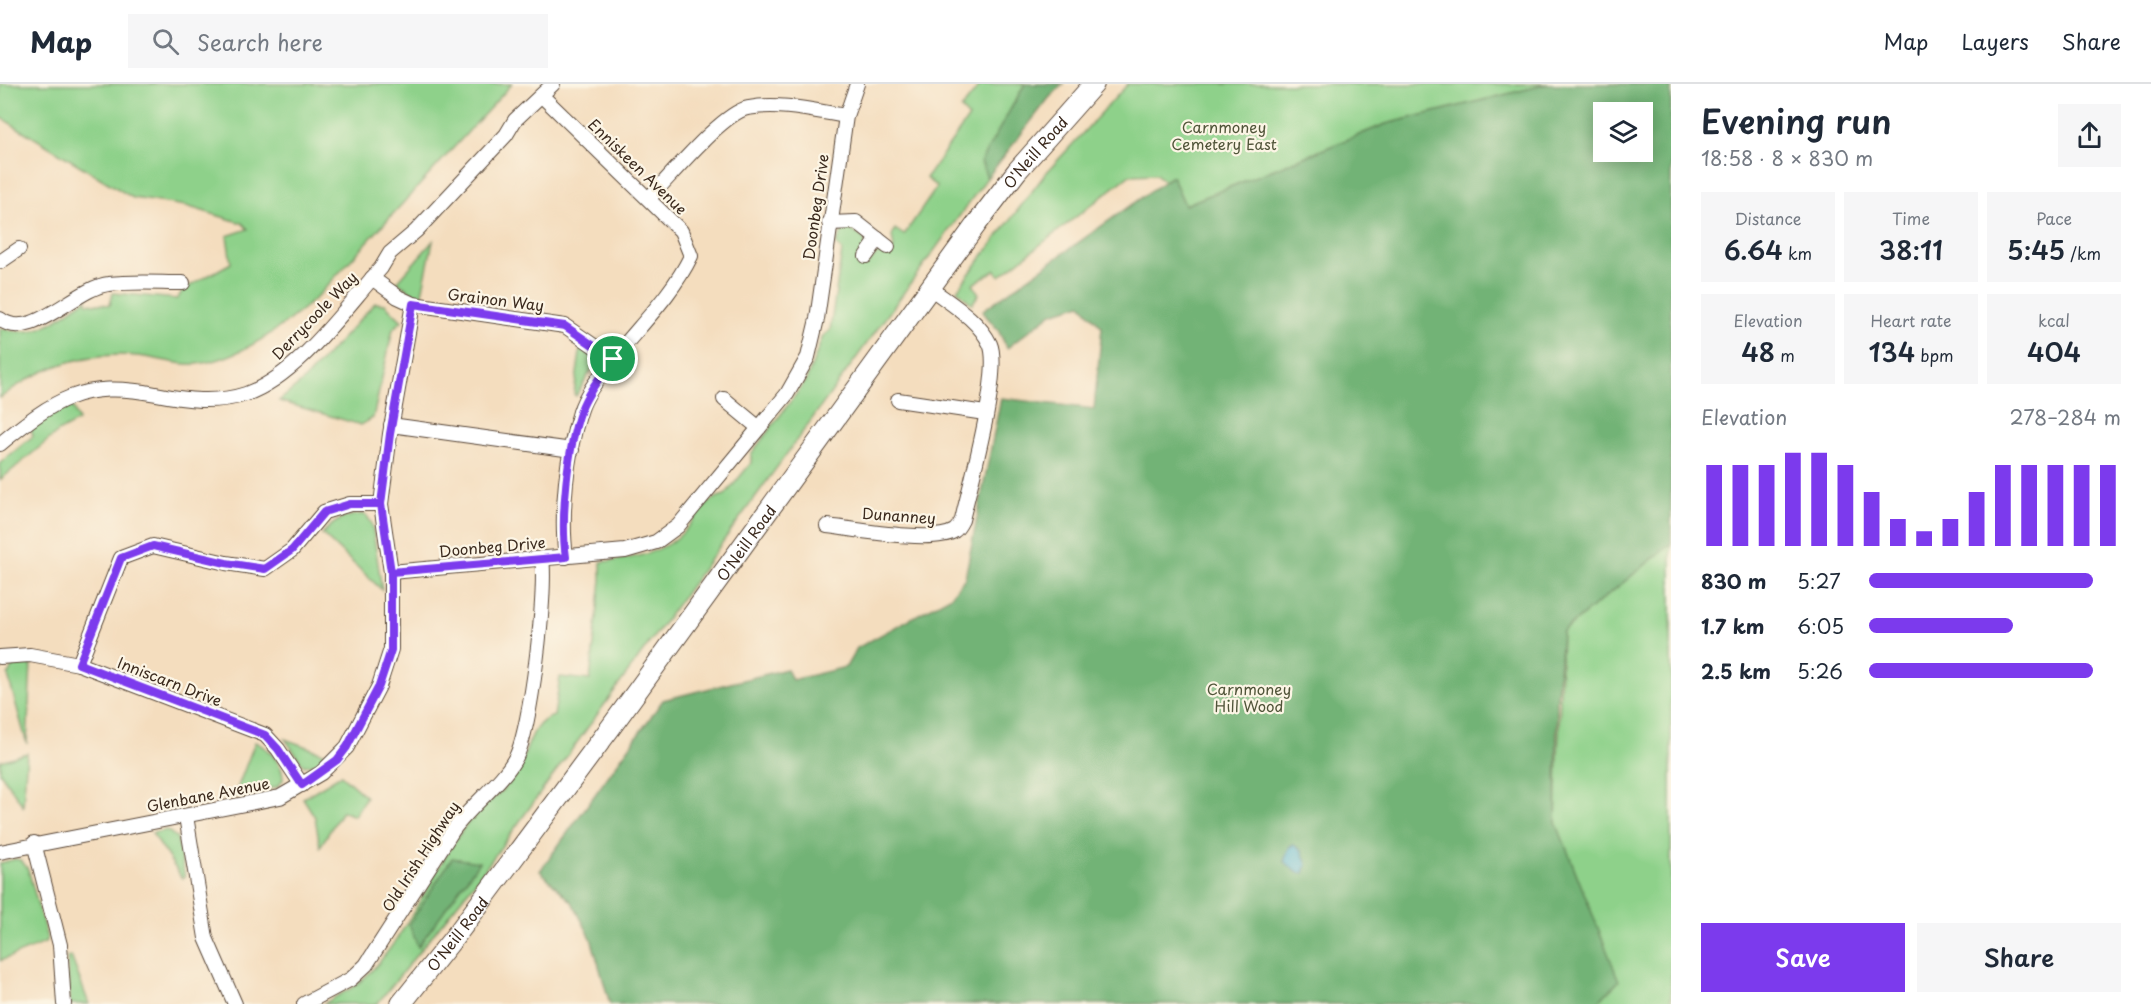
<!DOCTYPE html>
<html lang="en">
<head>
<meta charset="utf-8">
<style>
  body { margin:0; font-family:"Playpen Sans",sans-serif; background:#f6f6f7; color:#1f2937; height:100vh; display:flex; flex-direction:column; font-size:22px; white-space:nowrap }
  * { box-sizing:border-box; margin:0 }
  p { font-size:20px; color:#747a83 }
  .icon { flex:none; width:33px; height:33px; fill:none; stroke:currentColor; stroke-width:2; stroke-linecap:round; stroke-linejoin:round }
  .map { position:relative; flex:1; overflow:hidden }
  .details { display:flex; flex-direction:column; background:#fff; width:480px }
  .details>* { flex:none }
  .buttons { position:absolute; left:1593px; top:18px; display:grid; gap:12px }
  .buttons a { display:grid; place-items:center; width:60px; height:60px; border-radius:0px; background:#fff; box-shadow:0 3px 15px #0003; font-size:30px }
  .pin { position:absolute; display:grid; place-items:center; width:51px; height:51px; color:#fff; margin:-26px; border:3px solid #fff; border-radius:50%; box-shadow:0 2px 6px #0007 }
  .round { display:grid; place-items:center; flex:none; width:63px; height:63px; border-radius:0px; background:#f6f6f7 }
  .overview { display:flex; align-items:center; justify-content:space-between; height:102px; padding:0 30px }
  h1 { font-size:33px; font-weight:600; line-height:45px }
  .metrics { display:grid; grid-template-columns:repeat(3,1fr); gap:9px; height:102px; padding:6px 30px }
  .metrics div { display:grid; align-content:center; border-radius:0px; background:#f6f6f7; text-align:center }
  .metrics b { font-size:26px; font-weight:600 }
  .metrics small { font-size:16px; font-weight:400 }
  .metrics p { font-size:16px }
  .chart { height:168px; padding:12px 30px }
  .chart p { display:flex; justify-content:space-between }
  .chart svg { width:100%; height:108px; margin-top:6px; stroke:#7c3aed; stroke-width:6 }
  .cta { display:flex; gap:12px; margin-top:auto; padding:12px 30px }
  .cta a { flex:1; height:69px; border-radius:0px; background:#7c3aed; color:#fff; font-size:24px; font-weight:600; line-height:69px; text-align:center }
  .cta a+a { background:#f6f6f7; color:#1f2937 }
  ul { padding:0 30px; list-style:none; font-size:20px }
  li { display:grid; grid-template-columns:96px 72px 1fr; align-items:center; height:45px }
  li i { height:15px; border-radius:8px; background:#7c3aed }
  header { display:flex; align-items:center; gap:36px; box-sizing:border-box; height:84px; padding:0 30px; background:#fff; border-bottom:2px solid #e0e1e3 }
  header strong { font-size:28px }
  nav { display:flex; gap:33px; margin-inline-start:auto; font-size:21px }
  .search { width:420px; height:54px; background:#f6f6f7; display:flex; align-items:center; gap:15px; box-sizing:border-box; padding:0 21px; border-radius:0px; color:#747a83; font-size:22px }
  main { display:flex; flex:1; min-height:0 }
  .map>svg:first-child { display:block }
</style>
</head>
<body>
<header>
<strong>Map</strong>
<div class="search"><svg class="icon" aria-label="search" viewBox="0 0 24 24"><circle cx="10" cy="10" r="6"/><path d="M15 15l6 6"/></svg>Search here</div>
<nav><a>Map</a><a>Layers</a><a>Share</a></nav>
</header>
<main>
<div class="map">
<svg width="1671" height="920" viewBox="0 0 1671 920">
  <rect width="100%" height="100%" fill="#fcf5e5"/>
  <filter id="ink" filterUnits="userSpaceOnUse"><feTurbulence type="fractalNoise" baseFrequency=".0167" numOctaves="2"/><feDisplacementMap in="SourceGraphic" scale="12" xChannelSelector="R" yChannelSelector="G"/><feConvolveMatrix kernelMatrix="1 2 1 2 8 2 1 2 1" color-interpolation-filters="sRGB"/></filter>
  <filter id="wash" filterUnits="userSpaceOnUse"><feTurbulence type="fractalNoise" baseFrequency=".008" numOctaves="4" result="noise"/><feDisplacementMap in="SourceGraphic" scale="24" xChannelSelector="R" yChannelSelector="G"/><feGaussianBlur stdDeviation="1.35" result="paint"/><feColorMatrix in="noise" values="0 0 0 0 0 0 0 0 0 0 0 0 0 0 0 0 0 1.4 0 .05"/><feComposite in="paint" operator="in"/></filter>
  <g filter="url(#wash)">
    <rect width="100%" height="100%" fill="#f4ddbe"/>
    <g fill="#8ed18a" stroke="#647e54" stroke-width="1.5">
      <path d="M 0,0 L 512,0 L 316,214 C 284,242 241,275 197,280 C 177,282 156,273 137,272 C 87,267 40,283 0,314 L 0,244 C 40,256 55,235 87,215 L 87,219 L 110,221 L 113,209 L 177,215 L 184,205 L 231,179 L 227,152 L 248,145 L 242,139 L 186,122 L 133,114 L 0,33 Z"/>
      <path d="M 981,0 L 1025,0 L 981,77 L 987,94 L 480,792 L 377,920 L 324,920 C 336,911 351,907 362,896 C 405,857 430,792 463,745 C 478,725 500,712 514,693 C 528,673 528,638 554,632 L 560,593 L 590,596 L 601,496 L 601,478 C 627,475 651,472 673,457 C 692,445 703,414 725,411 L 751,379 L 751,370 L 806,297 L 823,252 L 830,246 L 842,167 L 836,160 L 843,146 L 849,145 L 864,154 L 866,164 L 859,174 L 868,180 L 879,168 L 889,171 L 894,164 L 892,152 L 895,145 L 904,151 L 937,103 L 926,94 L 969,33 L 961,25 Z"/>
      <polygon points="1128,0 1548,0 1386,40 1185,121 1172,92 1164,97 1156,90 1130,91 1000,192 995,186 973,200 979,210 972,220 957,206 1046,89"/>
      <polygon points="433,157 421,214 397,198"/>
      <polygon points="375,219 385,220 402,237 393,245 373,334 361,341 279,317 302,298"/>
      <polygon points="581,262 592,272 595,280 576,312 574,310"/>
      <polygon points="72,321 78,337 58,348 0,396 0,379 33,352 31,345 48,332"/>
      <path d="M 363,430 L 367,432 L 372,440 L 382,506 L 322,450 C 334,437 345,431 363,430 Z"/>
      <polygon points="1671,460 1671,920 1596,920 1556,738 1562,548"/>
      <polygon points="19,578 31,579 27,660 8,592 12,582"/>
      <polygon points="285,655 329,671 319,679 304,682"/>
      <path d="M 255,658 C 268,664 284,680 283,696 L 277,703 L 234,713 Z"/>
      <polygon points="27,669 23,722 0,688 0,677"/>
      <polygon points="341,691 366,713 354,732 342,727 320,763 315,733 303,714"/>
      <polygon points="167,746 177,754 185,793 182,794 152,749"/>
      <polygon points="15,775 21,776 28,785 47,854 45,859 0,877 0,779"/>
      <polygon points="71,872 89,920 70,920 67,873"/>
    </g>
    <g fill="#72b376" stroke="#566e4a" stroke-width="1.5" fill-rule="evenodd">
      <polygon points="1025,0 1063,0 1049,14 987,94 981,77"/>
      <path d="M 1548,0 L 1671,0 L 1671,460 L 1562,548 L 1557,616 L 1556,738 L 1619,897 L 1596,920 L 610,920 L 591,854 L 572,818 L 540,787 L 663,616 L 787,585 L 792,596 L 846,583 L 857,564 L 950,513 L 965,494 L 1001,314 L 1094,325 L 1102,243 L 1081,220 L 1052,229 L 1007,264 L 998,246 L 982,227 L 1172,92 L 1185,121 L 1386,40 ZM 1604,28 L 1642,28 L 1642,68 L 1604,68 Z"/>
      <polygon points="452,774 479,778 418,863 409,840"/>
    </g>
    <polygon fill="#4cb0cb" stroke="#446d74" stroke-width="1.5" points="1294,761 1302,767 1307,781 1304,789 1298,789 1284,777 1290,762"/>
  </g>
  <g filter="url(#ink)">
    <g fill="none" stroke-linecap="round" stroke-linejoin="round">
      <defs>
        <g id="minor">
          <path d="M 542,12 L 681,147 L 691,172 C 672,211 641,240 614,274 C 602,290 586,308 580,328 C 567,368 560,430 566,473"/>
          <path d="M 649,114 C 670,93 722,29 748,24 C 780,18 814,27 846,32"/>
          <polyline points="829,139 856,138 888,163"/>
          <polyline points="866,172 878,155"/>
          <polyline points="0,178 19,165"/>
          <polyline points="372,194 398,213 413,220 565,242 613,275"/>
          <path d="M 0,235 C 31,260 76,203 109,200 C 133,197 159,199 183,199"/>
          <polyline points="724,315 759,344"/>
          <polyline points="898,316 985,329"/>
          <polyline points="391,341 572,366"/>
          <path d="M 0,360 C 55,315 83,296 156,310 C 186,316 216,320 246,310 C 298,292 345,224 381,184 L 390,169 L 416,147 L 506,51 L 515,36 L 553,0"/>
          <path d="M 827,442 C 853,445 934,460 954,447 C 957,445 960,440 962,436 C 970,402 1002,287 990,260 C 978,235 951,220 930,204"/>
          <polyline points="391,488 625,467 656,458 678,442 787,310 808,273 817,235 846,32 857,0"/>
          <polyline points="0,573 30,571 79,580 265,651 278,665 302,701"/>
          <polyline points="79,580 121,474 153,462 226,479 265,485 292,466 324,428 350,420 381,420"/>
          <polyline points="186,732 206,854 235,920"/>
          <polyline points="34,759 60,861 64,920"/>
          <polyline points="0,768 280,713 321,689 347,663 379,602 391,565 391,488 381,420 390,350 413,220"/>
          <path d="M 304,920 L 351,895 L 366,881 L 453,746 C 471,721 503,698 516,673 C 531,644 547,508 542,474"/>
        </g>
        <g id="secondary">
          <path id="s1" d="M 401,920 L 460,846 L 611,643 L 978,138 L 1017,87 L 1094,0"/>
        </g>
      </defs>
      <use href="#minor" stroke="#574536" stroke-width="16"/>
      <use href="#secondary" stroke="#574536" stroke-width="22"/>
      <use href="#minor" stroke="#fff" stroke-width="14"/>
      <use href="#secondary" stroke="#fff" stroke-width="20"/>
    </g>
  </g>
  <g fill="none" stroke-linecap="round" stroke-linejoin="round" filter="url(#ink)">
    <defs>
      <path id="route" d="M 613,275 L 565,242 L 413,220 L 390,350 L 381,420 L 391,488 L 391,566 L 379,602 L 347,663 L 337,676 L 302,701 L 278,665 L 265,651 L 79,580 L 121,474 L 153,462 L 226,479 L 265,485 L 292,466 L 324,428 L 350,420 L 381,420 L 391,488 L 566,473 C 560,435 568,362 581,326 C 588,307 602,291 613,275"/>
    </defs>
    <use href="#route" stroke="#fff" stroke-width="12"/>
    <use href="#route" stroke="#7c3aed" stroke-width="8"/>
  </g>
  <g text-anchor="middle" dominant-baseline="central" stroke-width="4.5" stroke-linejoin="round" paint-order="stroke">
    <g font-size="15" fill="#505439" stroke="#fcf5e5">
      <text x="1224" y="42">Carnmoney<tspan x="1224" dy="17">Cemetery East</tspan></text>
      <text x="1249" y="604">Carnmoney<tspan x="1249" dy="17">Hill Wood</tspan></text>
    </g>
    <g font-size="15" fill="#3b2a1e" stroke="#fcf5e5">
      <text stroke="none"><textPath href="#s1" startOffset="1062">O'Neill Road</textPath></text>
      <text transform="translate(638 82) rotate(44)">Enniskeen Avenue</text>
      <text transform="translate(815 123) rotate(-82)">Doonbeg Drive</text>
      <text transform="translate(496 215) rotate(7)">Grainon Way</text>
      <text transform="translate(314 231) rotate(-46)">Derrycoole Way</text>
      <text transform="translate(899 431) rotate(4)">Dunanney</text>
      <text stroke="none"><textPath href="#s1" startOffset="576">O'Neill Road</textPath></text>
      <text transform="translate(492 462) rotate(-5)">Doonbeg Drive</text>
      <text transform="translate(170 597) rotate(21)">Inniscarn Drive</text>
      <text transform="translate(208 710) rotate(-11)">Glenbane Avenue</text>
      <text transform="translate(420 772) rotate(-57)">Old Irish Highway</text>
      <text stroke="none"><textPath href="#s1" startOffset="90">O'Neill Road</textPath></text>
    </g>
  </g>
</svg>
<div class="buttons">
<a><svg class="icon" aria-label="layers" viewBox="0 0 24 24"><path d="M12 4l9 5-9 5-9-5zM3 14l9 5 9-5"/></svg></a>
</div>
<div class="pin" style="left:613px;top:275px;background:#1e9e55"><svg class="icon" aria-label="arrive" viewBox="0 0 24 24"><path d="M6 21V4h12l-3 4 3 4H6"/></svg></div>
</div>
<section class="details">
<div class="overview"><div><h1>Evening run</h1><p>18:58 · 8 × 830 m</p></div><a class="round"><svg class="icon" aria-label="share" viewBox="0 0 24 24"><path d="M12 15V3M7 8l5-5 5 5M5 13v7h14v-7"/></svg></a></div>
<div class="metrics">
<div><p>Distance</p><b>6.64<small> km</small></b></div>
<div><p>Time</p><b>38:11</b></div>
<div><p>Pace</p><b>5:45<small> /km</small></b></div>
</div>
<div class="metrics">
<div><p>Elevation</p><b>48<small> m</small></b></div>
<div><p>Heart rate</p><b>134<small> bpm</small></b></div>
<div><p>kcal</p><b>404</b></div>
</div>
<div class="chart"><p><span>Elevation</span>278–284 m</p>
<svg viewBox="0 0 160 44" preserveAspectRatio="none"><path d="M5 44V11M15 44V11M25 44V11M35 44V6M45 44V6M55 44V11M65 44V22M75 44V33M85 44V38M95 44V33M105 44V22M115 44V11M125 44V11M135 44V11M145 44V11M155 44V11"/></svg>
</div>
<ul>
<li><b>830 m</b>5:27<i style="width:89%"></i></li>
<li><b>1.7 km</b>6:05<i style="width:57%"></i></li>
<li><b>2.5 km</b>5:26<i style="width:89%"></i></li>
</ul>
<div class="cta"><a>Save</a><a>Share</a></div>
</section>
</main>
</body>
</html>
